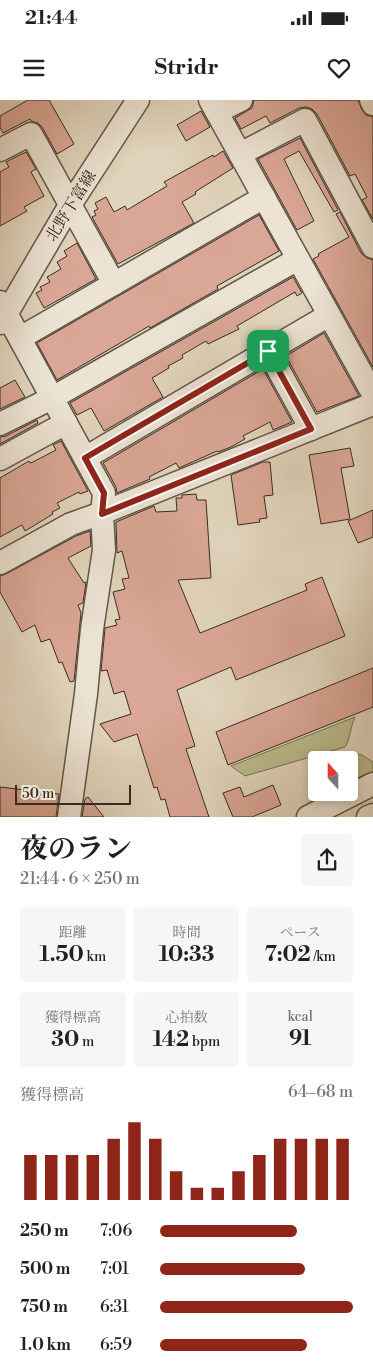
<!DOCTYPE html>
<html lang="ja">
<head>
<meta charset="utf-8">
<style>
  body { margin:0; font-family:"Libre Bodoni","Noto Serif JP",serif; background:#f6f6f6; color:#222; height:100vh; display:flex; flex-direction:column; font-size:19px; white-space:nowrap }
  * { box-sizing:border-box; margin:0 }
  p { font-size:16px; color:#767676 }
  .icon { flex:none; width:28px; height:28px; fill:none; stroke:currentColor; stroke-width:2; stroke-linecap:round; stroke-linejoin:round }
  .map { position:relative; height:717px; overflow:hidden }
  .panel { display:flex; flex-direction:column; background:#fff; flex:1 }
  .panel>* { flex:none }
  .needle { width:32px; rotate:339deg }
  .buttons { position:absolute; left:308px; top:651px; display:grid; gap:10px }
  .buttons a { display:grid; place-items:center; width:50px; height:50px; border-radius:5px; background:#fff; box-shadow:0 2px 8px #0003; font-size:25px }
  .scale { position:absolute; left:15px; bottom:12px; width:116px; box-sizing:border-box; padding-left:5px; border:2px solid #362d22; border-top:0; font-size:14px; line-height:18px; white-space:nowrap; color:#362d22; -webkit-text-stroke:4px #ece3d3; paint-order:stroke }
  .pin { position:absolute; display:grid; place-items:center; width:42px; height:42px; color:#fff; margin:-21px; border-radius:10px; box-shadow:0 2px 8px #0006 }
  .round { display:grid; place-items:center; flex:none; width:52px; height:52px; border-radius:5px; background:#f6f6f6 }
  .headline { display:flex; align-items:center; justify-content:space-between; height:85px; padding:0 20px }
  h1 { font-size:28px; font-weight:700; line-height:38px }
  .metrics { display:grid; grid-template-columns:repeat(3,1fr); gap:8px; height:85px; padding:5px 20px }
  .metrics div { display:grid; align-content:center; border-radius:5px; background:#f6f6f6; text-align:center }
  .metrics b { font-size:21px; font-weight:700 }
  .metrics small { font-size:14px; font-weight:400 }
  .metrics p { font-size:14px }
  .chart { height:140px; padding:10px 20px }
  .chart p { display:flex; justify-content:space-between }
  .chart svg { width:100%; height:90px; margin-top:5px; stroke:#8f2418; stroke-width:6 }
  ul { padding:0 20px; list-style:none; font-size:16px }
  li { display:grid; grid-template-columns:80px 60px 1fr; align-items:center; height:38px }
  li i { height:12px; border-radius:6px; background:#8f2418 }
  .status { display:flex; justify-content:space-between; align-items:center; height:35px; padding:0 25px; background:#fff; direction:ltr }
  .status svg { height:14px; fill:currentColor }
  header { display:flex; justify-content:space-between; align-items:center; height:65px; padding:0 20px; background:#fff; font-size:22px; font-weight:700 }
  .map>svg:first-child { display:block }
</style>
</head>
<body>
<div class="status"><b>21:44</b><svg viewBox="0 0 49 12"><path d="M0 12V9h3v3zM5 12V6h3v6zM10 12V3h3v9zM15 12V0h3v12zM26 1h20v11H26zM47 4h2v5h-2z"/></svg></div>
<header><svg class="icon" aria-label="menu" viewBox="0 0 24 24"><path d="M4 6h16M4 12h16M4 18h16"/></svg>Stridr<svg class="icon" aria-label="heart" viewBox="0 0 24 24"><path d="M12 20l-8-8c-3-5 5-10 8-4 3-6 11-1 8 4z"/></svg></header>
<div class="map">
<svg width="373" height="717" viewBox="0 0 373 717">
  <rect width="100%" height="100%" fill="#e1d4bc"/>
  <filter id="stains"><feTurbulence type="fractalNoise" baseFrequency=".004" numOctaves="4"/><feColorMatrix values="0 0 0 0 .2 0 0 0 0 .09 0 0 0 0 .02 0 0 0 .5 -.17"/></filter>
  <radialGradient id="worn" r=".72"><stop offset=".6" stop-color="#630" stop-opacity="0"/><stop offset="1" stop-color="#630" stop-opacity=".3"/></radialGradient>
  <g fill="#babb8c" stroke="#787457">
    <path d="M 355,617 C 350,627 351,638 345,647 L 245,676 L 231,666 Z"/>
    <polygon points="360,654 373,662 373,676 349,688 349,660 341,660"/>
  </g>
  <g fill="#daa695" stroke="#362d22">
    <polygon points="28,0 49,0 74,44 57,54 42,27 38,23 31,21 30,19 3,33 0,27 0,16"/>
    <polygon points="254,0 358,0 362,10 366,15 373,17 373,119 362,100 367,97 355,74 350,76 317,14 312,9 306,7 299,8 270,23 266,16 241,29 235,18 252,8"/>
    <polygon points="201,11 210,27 186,41 177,25"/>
    <polygon points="300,38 338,110 334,112 299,51 284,59 314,121 297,130 258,59"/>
    <polygon points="223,51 233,68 195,92 196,94 182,102 194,123 118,164 92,117 96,115 94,111 98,109 95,103 106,97 114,112 125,106 127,110 167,86 164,82 213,55 214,57"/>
    <polygon points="26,52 36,69 31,72 44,96 24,107 27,111 0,126 0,72 9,67 6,62"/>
    <polygon points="340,112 361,153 367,158 373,160 373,267 313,159 319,156 318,154 349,137 336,114"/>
    <polygon points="259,115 279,151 217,186 218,189 150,228 149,226 57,280 37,243"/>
    <polygon points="77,143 96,179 44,208 36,193 42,190 40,187 50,182 47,177 61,169 57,162 67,156 64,151"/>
    <polygon points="293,177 302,193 297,196 295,192 237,226 239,229 208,244 206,241 182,255 183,258 168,266 169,268 152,278 163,297 104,331 91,308 77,315 70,303"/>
    <polygon points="324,233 359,296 317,312 286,256"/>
    <polygon points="263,269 292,322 273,330 270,322 243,336 245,339 231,347 218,352 217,351 179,368 176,363 149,377 150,379 117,393 116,387 103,363"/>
    <polygon points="15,280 25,297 0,309 0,288"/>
    <polygon points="37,320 38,323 0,344 0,337 6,336"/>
    <polygon points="61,341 88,391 80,394 79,392 57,403 60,408 52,412 53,414 25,431 22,425 0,437 0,378 29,361 30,363 33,362 56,350 53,345"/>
    <polygon points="350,348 354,366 341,368 350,419 321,424 309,355"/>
    <polygon points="263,362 270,362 273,395 264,396 267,418 259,419 260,422 238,425 231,375"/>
    <polygon points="196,394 197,400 206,400 211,478 178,480 200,533 307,490 305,484 322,477 345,536 236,580 231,567 177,590 195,646 186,649 209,717 170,717 165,699 161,700 157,687 154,688 137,634 114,642 100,624 131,614 124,591 114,594 107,570 101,571 105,528 117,525 115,520 120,519 113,492 125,489 122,479 129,478 122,451 117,453 116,422 154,406 156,412 177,411 176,398 182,398 182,395"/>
    <polygon points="373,410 373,437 358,443 348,421"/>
    <polygon points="90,431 91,446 68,458 84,483 86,482 83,503 78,505 81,513 74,581 70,582 62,562 59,563 50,539 41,542 35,525 22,532 0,492 0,476 6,474 76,436"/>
    <polygon points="373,568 373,607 228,665 216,632"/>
    <polygon points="273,685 281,705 252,717 233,717 223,693 240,687 244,697"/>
    <polygon points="0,687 59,694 56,717 0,717"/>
    <polygon points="88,697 104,717 82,717 85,699"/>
  </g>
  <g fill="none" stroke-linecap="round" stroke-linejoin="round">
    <defs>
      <g id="minor">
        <polyline points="210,0 373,294"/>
        <polyline points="371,0 373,4"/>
        <polyline points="217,12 241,0"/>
        <polyline points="0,50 31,34 114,184"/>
        <polyline points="240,54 305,20 373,147"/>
        <polyline points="0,202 104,393 102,413 104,450 92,529 86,594 69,717"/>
        <polyline points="1,223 70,105 138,0"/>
        <polyline points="20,238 264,97"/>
        <polyline points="268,251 311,329"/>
        <polyline points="0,324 52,298 298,159"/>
        <polyline points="85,358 329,215"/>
        <polyline points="0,359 66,323"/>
        <polyline points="0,463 71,424 102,413 373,304"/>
        <polyline points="308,717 373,684"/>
        <polyline points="368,717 373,715"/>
      </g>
    </defs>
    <use href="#minor" stroke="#615748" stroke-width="25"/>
    <use href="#minor" stroke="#ece3d3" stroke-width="22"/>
  </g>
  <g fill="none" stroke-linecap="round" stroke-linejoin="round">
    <defs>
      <polygon id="route" points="268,251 311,329 102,414 104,393 85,358"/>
    </defs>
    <use href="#route" stroke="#fff" stroke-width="10"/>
    <use href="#route" stroke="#8f2418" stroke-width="6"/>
  </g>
  <g text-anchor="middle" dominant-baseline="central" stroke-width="4" stroke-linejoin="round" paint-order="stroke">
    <g font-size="16" fill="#362d22" stroke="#ece3d3">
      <text transform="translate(71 106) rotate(-58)">北野下富線</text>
    </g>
  </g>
  <rect width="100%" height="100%" filter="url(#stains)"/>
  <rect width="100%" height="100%" fill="url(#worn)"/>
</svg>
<div class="buttons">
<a><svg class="needle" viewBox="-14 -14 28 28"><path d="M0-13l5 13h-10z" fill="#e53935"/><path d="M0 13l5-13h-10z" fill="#767676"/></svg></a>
</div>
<div class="scale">50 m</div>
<div class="pin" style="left:268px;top:251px;background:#1e9e55"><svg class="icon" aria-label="arrive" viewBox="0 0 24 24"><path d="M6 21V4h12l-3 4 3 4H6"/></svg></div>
</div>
<section class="panel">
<div class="headline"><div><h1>夜のラン</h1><p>21:44 · 6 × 250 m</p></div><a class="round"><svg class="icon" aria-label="share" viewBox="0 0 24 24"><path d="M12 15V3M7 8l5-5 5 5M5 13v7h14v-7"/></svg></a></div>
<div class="metrics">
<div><p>距離</p><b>1.50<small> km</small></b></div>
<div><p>時間</p><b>10:33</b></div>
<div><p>ペース</p><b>7:02<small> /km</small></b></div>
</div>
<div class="metrics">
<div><p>獲得標高</p><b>30<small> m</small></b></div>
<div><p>心拍数</p><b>142<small> bpm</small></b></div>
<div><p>kcal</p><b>91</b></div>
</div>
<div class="chart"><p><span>獲得標高</span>64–68 m</p>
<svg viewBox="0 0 160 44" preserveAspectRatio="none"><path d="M5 44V22M15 44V22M25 44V22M35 44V22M45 44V14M55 44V6M65 44V14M75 44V30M85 44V38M95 44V38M105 44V30M115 44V22M125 44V14M135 44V14M145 44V14M155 44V14"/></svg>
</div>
<ul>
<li><b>250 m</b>7:06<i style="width:71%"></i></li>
<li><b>500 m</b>7:01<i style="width:75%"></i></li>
<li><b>750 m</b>6:31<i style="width:100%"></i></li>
<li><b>1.0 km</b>6:59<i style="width:76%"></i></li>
</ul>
</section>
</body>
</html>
